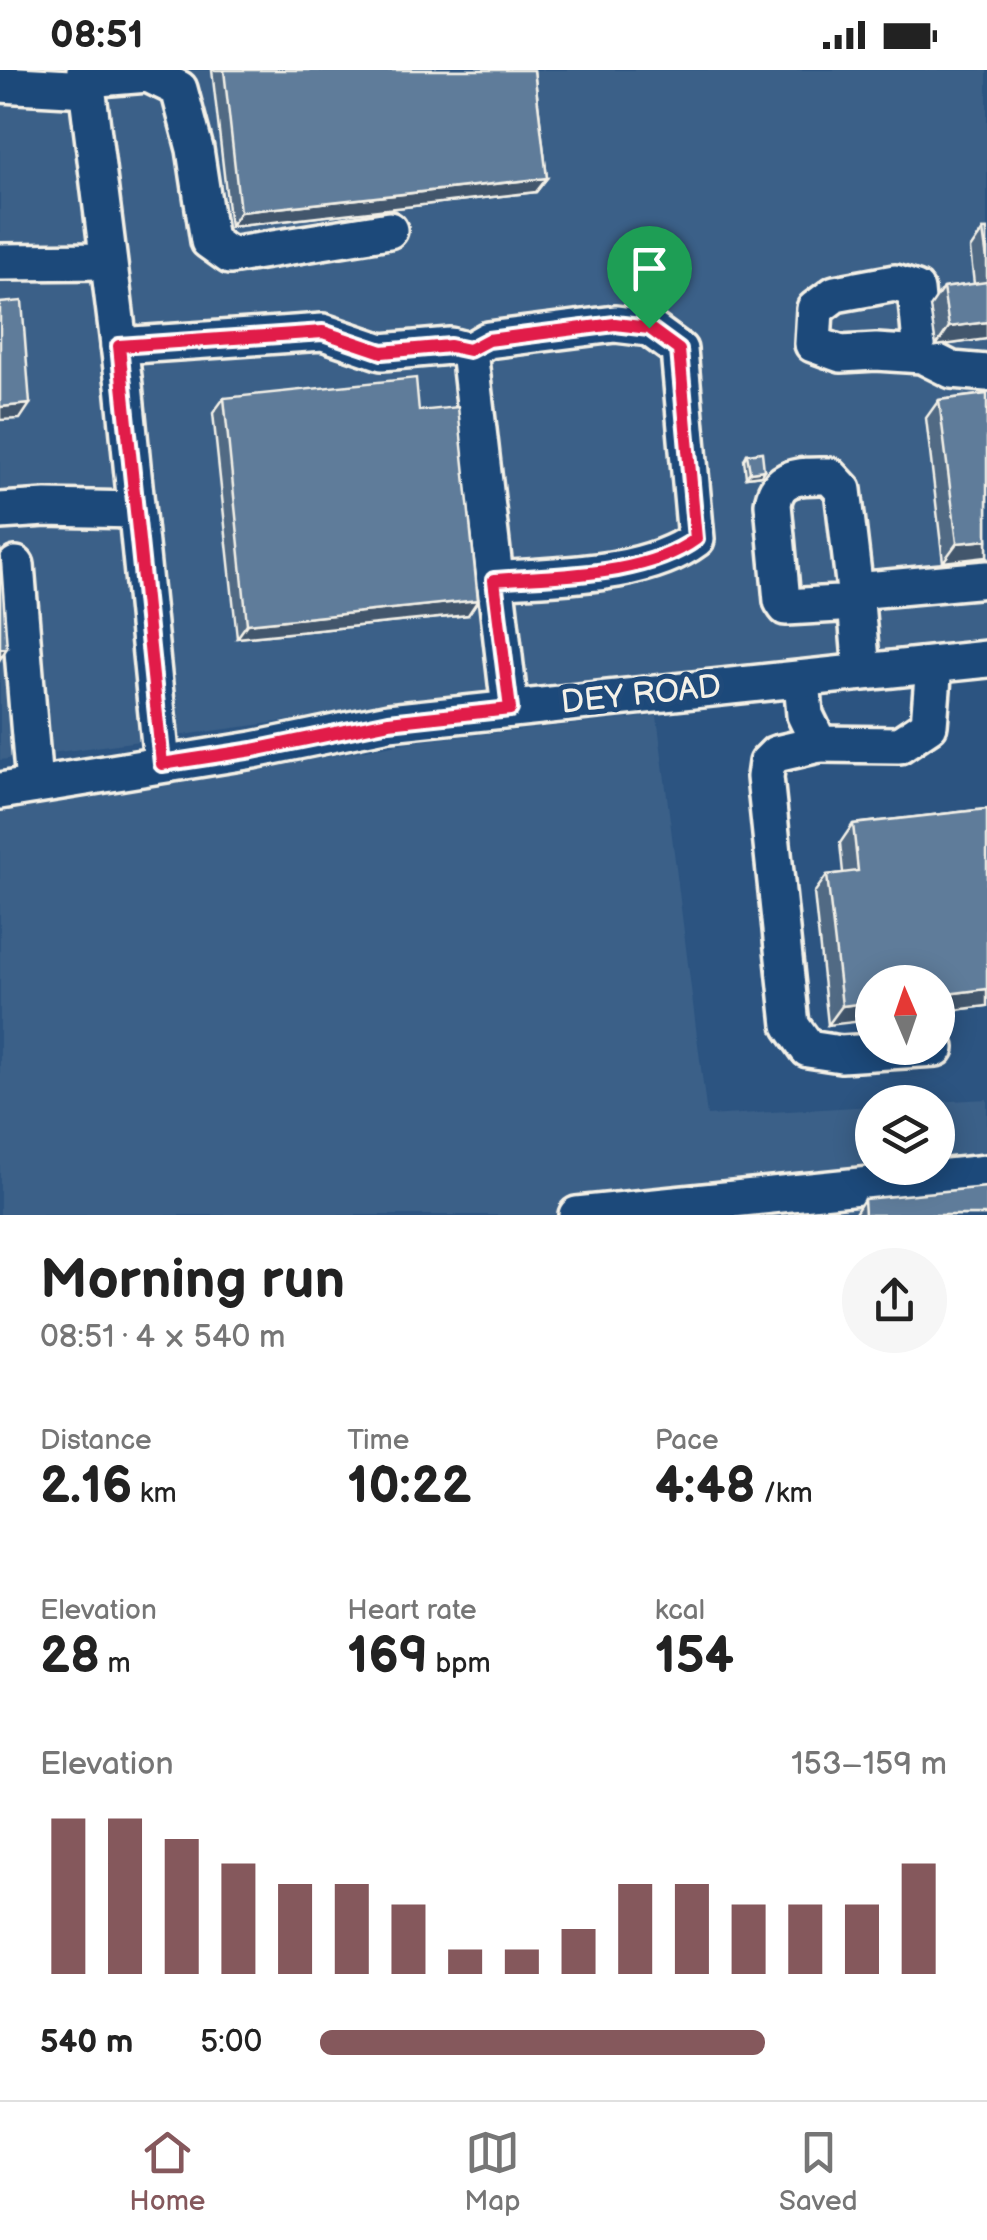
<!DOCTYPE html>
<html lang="en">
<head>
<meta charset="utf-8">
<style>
  body { margin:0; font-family:"Balsamiq Sans",sans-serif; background:#f6f6f6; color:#222; height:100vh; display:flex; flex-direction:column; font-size:38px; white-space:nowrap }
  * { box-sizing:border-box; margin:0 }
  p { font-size:32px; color:#767676 }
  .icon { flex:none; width:55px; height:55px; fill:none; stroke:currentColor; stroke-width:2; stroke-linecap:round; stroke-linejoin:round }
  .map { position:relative; height:1145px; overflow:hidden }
  .sheet { display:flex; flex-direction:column; background:#fff; flex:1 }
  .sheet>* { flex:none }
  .needle { width:65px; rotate:358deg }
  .buttons { position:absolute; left:855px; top:895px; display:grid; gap:20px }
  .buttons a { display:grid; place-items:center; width:100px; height:100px; border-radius:50%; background:#fff; box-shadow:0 5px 25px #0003; font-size:50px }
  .pin { position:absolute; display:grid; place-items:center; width:85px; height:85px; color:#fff; margin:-102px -42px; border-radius:50% 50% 50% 0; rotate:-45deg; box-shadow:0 0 10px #0007 }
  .pin .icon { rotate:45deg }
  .round { display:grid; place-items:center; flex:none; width:105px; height:105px; border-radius:52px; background:#f6f6f6 }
  .summary { display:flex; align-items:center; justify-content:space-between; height:170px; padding:0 40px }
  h1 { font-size:55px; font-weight:600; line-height:75px }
  .metrics { display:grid; grid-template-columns:repeat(3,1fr); gap:15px; height:170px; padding:10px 40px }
  .metrics div { display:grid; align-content:center }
  .metrics b { font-size:50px; font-weight:600 }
  .metrics small { font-size:28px; font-weight:400 }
  .metrics p { font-size:28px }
  .chart { height:280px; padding:20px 40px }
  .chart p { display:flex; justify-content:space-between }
  .chart svg { width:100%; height:180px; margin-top:10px; stroke:#85585c; stroke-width:6 }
  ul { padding:0 40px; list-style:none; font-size:32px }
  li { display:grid; grid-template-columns:160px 120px 1fr; align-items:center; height:75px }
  li i { height:25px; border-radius:12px; background:#85585c }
  .status { display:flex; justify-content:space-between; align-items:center; height:70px; padding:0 50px; background:#fff; direction:ltr }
  .status svg { height:28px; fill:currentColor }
  .tabs { display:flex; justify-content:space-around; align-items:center; height:140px; border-top:2px solid #e0e0e0; background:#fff; font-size:28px; color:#767676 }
  .tabs a { display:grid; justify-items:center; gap:5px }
  .tabs .current { color:#85585c }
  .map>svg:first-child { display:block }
</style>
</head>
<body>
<div class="status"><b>08:51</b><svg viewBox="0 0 49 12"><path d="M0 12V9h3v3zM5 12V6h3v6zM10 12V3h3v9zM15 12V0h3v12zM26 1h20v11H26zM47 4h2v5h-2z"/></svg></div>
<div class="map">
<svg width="987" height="1145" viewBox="0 0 987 1145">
  <rect width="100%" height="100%" fill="#2c5481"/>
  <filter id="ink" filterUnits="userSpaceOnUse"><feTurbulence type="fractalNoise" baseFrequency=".01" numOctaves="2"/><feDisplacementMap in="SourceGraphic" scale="20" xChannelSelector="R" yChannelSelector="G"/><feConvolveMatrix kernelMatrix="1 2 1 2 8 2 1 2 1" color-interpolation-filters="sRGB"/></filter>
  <g filter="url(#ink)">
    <g fill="#3b6088">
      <polygon points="0,0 987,0 987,568 307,648 0,690"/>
      <polygon points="657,646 707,1046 872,1036 872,1098 938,1098 938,1032 934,1032 987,1029 987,1145 0,1145 0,740 163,716 410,672"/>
    </g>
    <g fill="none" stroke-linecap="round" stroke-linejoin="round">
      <defs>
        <g id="minor">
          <polyline points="85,0 124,315 162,694"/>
          <polyline points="86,9 148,4 179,19 195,79 209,171 230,186 389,160"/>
          <polyline points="0,14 87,19"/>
          <polyline points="0,192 108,191"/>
          <polyline points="119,276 323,262 382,282 450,276 469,281 510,639"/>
          <path d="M 469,281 L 488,270 L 615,254 L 649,258 L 679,280 L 696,469 C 645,507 556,505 494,510"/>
          <polyline points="922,285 916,220 895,213 835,224 815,239 813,274 841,284 876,282 922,285 952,300 987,303"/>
          <polyline points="0,441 46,438 136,440"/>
          <polyline points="16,495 34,715"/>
          <polyline points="855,521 987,509"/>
          <path d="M 856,533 L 786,537 L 782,531 L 773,434 C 777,403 805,406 830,406 L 843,420 L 855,521 L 862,602"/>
          <polyline points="802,609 805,645 819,674 899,675 929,655 934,595"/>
          <polyline points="819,674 776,684 767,693 765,707 791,955 808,979 841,984 936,978"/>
          <polyline points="0,721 253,680 389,652 987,589"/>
          <polyline points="577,1145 987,1103"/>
        </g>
      </defs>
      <use href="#minor" stroke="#f4f1e8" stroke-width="42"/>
      <use href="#minor" stroke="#1f4a7a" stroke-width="35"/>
    </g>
    <g fill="#516a84" stroke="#f4f1e8" stroke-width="2.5">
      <polygon points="212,0 534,0 547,108 536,122 230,157"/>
      <polygon points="983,160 987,160 987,269 936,276 930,237 943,218 974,214 970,179"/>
      <polygon points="987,324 987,487 943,492 926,348 939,330"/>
      <polygon points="224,328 419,341 478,530 468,545 237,568 213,343"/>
      <polygon points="747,384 761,405 746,407 744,389"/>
      <polygon points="987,739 987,936 938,942 938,912 828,955 814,823 827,805 843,803 840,773 853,754"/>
      <polygon points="864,1129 987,1145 854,1145"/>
    </g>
    <g fill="#42566c" stroke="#f4f1e8" stroke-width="2.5">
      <polygon points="547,108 536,122 230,157 240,142"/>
      <polygon points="987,252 987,269 936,276 949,257"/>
      <polygon points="30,334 20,349 0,350 0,337"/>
      <polygon points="764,400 761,405 746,407 750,402"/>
      <polygon points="987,470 987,487 943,492 957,473"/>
      <polygon points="478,530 468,545 237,568 247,554"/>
      <polygon points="7,578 0,589 0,579"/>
      <polygon points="987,919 987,936 938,942 938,925"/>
      <polygon points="872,932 872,950 828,955 842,936"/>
    </g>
    <g fill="#5e7b9a" stroke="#f4f1e8" stroke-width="2.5">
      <polygon points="224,0 534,0 547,108 240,142"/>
      <polygon points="983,160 987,160 987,190"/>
      <polygon points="987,212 987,252 949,257 943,218"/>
      <polygon points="22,231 30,334 0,337 0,233"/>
      <polygon points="416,308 419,341 458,337 478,530 247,554 224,328"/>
      <polygon points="987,324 987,470 957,473 939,330"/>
      <polygon points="762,382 764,400 750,402 747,384"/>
      <polygon points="0,478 7,578 0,579"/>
      <polygon points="987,739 987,919 938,925 938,912 872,912 872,932 842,936 827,805 858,801 853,754"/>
      <polygon points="987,1117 987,1145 865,1145 864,1129"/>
    </g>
  </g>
  <g fill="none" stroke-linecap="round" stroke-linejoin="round" filter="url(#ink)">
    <defs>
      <path id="route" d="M 615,254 L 649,258 L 679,280 L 696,469 C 644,507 557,505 494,510 L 510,639 L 389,652 L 253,680 L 162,694 L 119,276 L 323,262 L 382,282 L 450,276 L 469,280 L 488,270 Z"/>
    </defs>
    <use href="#route" stroke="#fff" stroke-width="20"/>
    <use href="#route" stroke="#e11d48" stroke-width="12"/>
  </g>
  <g text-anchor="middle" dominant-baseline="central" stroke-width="10" stroke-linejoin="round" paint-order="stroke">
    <g font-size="32" fill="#f4f1e8" stroke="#1f4a7a">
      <text transform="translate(641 625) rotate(-6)">DEY ROAD</text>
    </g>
  </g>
</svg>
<div class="buttons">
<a><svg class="needle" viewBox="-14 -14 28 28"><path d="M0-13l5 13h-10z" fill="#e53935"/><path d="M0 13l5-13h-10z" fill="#767676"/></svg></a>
<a><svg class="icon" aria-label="layers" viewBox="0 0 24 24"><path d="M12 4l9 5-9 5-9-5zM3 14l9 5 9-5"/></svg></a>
</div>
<div class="pin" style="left:649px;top:258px;background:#1e9e55"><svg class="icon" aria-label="arrive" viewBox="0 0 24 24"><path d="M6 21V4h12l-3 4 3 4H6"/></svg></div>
</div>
<section class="sheet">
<div class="summary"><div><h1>Morning run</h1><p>08:51 · 4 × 540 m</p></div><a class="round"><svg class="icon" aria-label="share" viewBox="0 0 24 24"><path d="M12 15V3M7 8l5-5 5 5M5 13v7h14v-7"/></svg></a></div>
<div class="metrics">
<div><p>Distance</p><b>2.16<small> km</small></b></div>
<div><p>Time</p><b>10:22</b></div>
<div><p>Pace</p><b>4:48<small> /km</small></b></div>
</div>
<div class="metrics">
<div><p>Elevation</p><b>28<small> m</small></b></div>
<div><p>Heart rate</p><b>169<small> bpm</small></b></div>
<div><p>kcal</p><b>154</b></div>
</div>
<div class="chart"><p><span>Elevation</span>153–159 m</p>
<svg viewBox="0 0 160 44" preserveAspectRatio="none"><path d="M5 44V6M15 44V6M25 44V11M35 44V17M45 44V22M55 44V22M65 44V27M75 44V38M85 44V38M95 44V33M105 44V22M115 44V22M125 44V27M135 44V27M145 44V27M155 44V17"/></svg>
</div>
<ul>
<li><b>540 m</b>5:00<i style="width:71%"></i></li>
</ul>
</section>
<nav class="tabs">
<a class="current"><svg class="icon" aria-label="home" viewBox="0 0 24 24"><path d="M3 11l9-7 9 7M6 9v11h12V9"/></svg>Home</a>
<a><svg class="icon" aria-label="map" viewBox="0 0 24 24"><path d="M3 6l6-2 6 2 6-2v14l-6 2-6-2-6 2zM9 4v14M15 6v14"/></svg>Map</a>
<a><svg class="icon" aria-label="saved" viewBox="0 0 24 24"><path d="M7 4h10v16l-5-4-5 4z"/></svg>Saved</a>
</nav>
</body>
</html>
